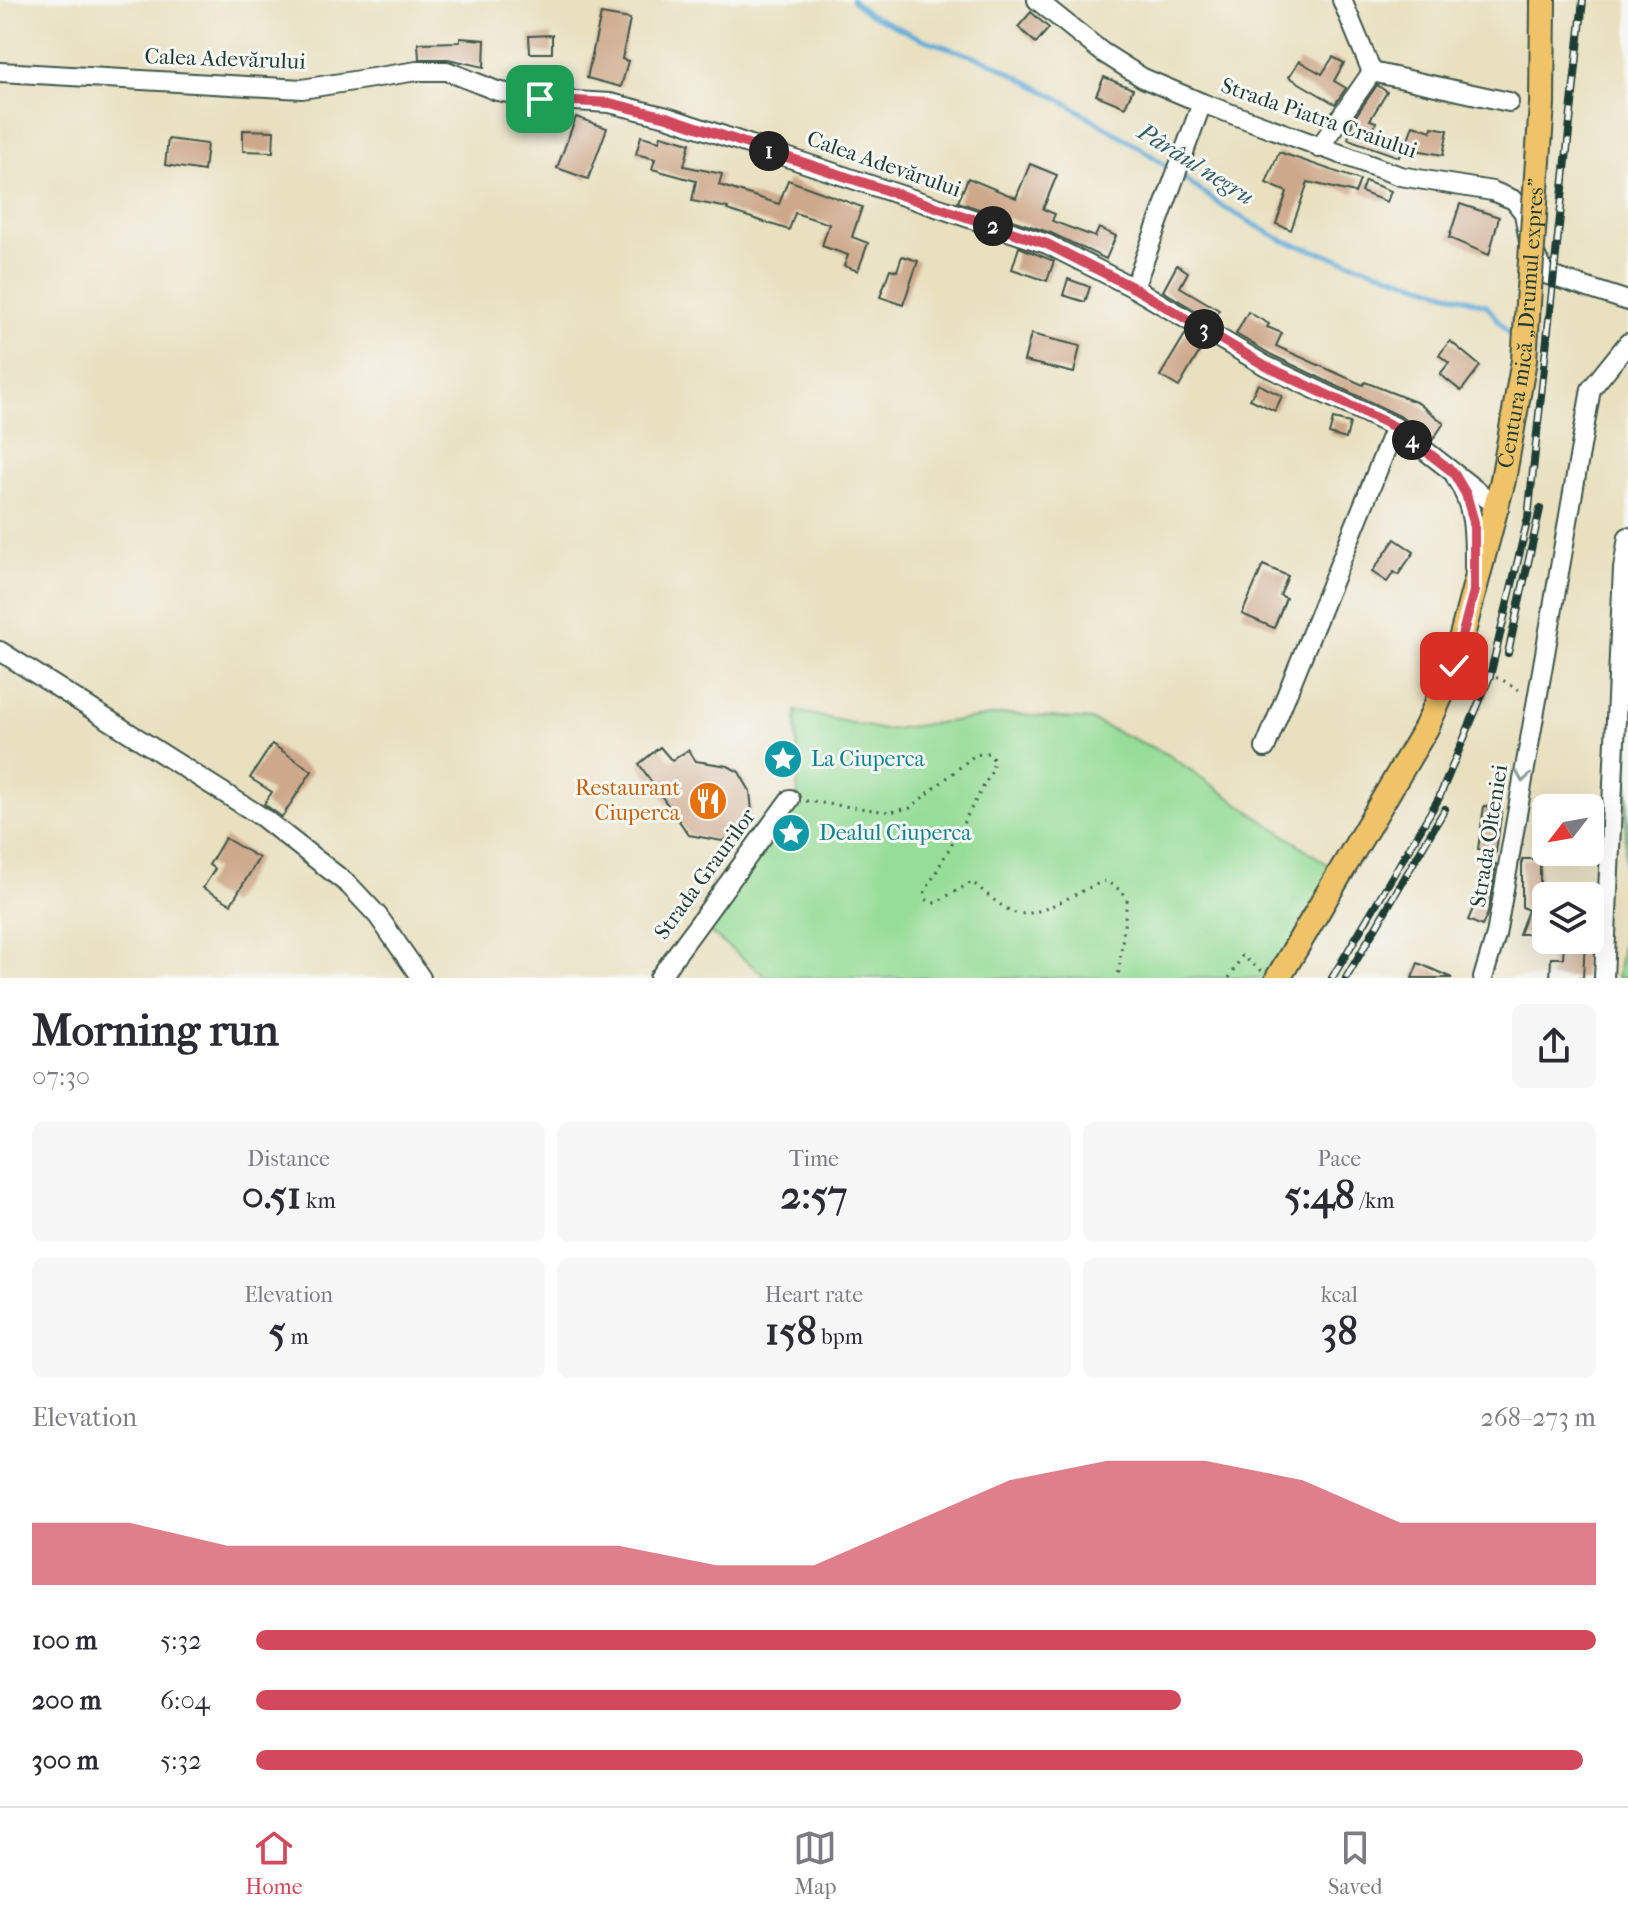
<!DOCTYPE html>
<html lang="en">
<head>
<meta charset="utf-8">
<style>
  body { margin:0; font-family:"IM FELL French Canon",serif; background:#f7f7f7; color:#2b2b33; height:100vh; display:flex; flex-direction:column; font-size:30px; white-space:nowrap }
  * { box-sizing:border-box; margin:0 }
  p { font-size:26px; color:#7c7c81 }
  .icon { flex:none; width:44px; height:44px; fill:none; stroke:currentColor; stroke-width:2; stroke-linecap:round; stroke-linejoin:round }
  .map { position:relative; height:978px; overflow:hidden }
  .drawer { display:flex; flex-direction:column; background:#fff; flex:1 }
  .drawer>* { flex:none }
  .needle { width:52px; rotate:239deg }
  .fabs { position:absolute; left:1532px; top:794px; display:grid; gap:16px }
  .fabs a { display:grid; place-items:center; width:72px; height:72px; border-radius:12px; background:#fff; box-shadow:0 8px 32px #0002; font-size:40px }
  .pin { position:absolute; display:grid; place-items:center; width:68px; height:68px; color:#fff; margin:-34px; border-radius:16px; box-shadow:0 4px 12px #0006 }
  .km { position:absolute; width:40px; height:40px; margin:-20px; border-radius:50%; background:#222; color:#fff; font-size:22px; line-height:40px; text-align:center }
  .round { display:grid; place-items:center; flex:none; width:84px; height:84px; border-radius:12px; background:#f7f7f7 }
  .head { display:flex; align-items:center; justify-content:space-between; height:136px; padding:0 32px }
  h1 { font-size:44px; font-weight:800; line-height:60px }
  .metrics { display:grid; grid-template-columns:repeat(3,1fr); gap:12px; height:136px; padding:8px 32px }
  .metrics div { display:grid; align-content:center; border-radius:12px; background:#f7f7f7; text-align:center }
  .metrics b { font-size:40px; font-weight:800 }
  .metrics small { font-size:22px; font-weight:400 }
  .metrics p { font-size:22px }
  .chart { height:224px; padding:16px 32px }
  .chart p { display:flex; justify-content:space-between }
  .chart svg { width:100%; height:144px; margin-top:8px; fill:#d1495b; opacity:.7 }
  ul { padding:0 32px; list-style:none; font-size:26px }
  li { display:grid; grid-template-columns:128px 96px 1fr; align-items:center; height:60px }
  li i { height:20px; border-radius:10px; background:#d1495b }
  .dock { display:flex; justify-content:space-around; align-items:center; height:112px; border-top:2px solid #e1e1e2; background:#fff; font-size:22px; color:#7c7c81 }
  .dock a { display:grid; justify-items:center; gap:4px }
  .dock .on { color:#d1495b }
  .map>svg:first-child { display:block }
</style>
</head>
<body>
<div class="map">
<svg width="1628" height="978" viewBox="0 0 1628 978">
  <rect width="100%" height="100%" fill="#f6f6f2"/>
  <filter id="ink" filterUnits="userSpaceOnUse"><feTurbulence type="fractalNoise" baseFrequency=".0125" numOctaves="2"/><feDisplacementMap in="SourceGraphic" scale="16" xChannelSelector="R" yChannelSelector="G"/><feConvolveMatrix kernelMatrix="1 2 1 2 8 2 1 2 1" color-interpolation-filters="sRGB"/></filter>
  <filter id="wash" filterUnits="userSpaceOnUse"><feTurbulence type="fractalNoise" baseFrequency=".006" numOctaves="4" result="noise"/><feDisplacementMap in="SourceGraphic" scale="32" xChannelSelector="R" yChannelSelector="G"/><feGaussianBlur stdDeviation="1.8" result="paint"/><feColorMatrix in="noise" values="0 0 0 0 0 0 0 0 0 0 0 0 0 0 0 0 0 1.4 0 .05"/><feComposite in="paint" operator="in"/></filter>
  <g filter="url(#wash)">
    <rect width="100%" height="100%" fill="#e9e0bf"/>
    <g fill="#96dd97" stroke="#5a8d66" stroke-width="2">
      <polygon points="796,711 884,730 1006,714 1091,720 1167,754 1340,873 1278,978 768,978 699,924 798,800"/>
      <polygon points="1628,712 1628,978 1617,978 1623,938"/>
    </g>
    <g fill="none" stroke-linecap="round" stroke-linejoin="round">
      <polyline stroke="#5ea9d6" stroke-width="5" points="852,0 867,13 920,38 993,63 1063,101 1142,149 1225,208 1284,241 1486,305 1517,344"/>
    </g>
    <g id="blocks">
      <g fill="#cea88a">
        <polygon points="1031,12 1049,28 1036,43 1018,27"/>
        <polygon points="601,14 630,19 622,59 628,61 621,87 587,78"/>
        <polygon points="552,35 552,53 530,53 529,36"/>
        <polygon points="460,38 485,40 484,67 448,59 419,59 418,43 460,42"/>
        <polygon points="1333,57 1344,63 1334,81 1346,88 1335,104 1289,77 1299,61 1322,74"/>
        <polygon points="1104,77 1133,89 1125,107 1096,95"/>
        <polygon points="1377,85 1387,92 1370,120 1376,122 1373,132 1404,139 1399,157 1348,139 1353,120"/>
        <polygon points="576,117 607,128 588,179 557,168"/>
        <polygon points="1413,125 1431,131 1432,127 1448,130 1443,155 1405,148"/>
        <polygon points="243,130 274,131 273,152 243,151"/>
        <polygon points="661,135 690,143 684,166 722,174 719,185 779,204 788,180 862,207 852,237 868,243 858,271 844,266 848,255 822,246 829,224 795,213 789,230 727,210 728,208 692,201 696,181 652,169 655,159 636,154 641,136 660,141"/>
        <polygon points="168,139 207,144 204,171 165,165"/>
        <polygon points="1279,152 1360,180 1355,193 1308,182 1291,230 1276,224 1287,192 1266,183"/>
        <polygon points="1030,164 1057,175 1043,209 1055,214 1052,221 1095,237 1099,228 1116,236 1106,259 1051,233 958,202 968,178 1016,198"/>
        <polygon points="1365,181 1391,191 1387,202 1361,192"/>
        <polygon points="1460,204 1499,217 1489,255 1449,238"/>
        <polygon points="1019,247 1054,261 1047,281 1012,269"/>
        <polygon points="902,256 918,261 903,305 880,297 890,269 897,271"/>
        <polygon points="1177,265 1188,272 1180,287 1219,310 1213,321 1163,291"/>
        <polygon points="1068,279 1090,287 1085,302 1063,295"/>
        <polygon points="1248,312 1269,324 1267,327 1282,333 1276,346 1363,385 1365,382 1418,403 1444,423 1432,441 1400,416 1272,355 1236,334"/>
        <polygon points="1186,333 1204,344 1179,387 1160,376"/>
        <polygon points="1031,334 1080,346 1074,373 1024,361"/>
        <polygon points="1450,341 1480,366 1461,391 1440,374 1449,363 1439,355"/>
        <polygon points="1258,384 1282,396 1275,411 1250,399"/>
        <polygon points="1333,419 1350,423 1346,439 1329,434"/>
        <polygon points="1395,539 1414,552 1398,575 1394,572 1387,582 1372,572"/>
        <polygon points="1263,565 1288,576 1280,595 1286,598 1274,628 1242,614"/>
        <polygon points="272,744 312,771 282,817 264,804 272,792 250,778"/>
        <polygon points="660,747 672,761 688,750 696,761 728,766 739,772 750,791 752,811 735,835 722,841 689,835 639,764"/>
        <polygon points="1484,806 1502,809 1496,852 1478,849"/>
        <polygon points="225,838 259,858 231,904 203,888 215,869 209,865"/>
        <polygon points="1522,859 1540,859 1540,903 1546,903 1546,934 1519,934 1528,910 1522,907"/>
        <polygon points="1485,861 1496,864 1488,913 1482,926 1468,920 1484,884 1479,882"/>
        <polygon points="1564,940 1585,940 1583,978 1550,978 1551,958 1563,958"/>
        <polygon points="1418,963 1452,978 1412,978"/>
      </g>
    </g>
  </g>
  <g filter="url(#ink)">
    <use href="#blocks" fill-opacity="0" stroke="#3d5549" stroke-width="2"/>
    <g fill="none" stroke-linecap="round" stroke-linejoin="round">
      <defs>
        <g id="minor">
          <polyline points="1037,0 1102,52 1143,78 1202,103 1400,176 1492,191 1514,200 1524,213 1529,242 1545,274 1628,301"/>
          <polyline points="0,72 302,89 417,71 447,71 497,91 540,99 610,103 667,117 1047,244 1134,288 1266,366 1395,427 1499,508"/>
          <polyline points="1372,72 1509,102"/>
          <polyline points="1319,148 1372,72 1342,0"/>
          <polyline points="1134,288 1202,103"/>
          <path d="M 1456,478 C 1475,507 1474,535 1474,568"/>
          <polyline points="0,651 262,817 349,885 378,916 421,978"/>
          <polyline points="1265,748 1395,427"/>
          <polyline points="659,978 790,799"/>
          <polyline points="1483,978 1496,935 1591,389 1628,343"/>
          <polyline points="1604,978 1623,569 1628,537"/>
        </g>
        <g id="major">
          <polyline points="1542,104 1543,0"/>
          <polyline points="1278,978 1426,728 1454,666 1503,480"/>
        </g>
      </defs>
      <use href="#minor" stroke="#3d5549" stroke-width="22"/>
      <use href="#major" stroke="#3d5549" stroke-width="28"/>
      <g stroke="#3d5549" stroke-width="3" stroke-dasharray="2 6" stroke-linecap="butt">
        <polyline points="1473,671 1501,679 1521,691"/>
        <path d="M 806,801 L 889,812 L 910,808 L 975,755 L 988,753 L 994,760 L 992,771 L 925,892 L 927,900 L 935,903 L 972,882 C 984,891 999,906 1013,912 C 1036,922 1082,887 1106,881 L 1123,892 L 1127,900 L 1118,978"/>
        <polyline points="1229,978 1242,956 1262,971"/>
      </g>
      <use href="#minor" stroke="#fff" stroke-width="18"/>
      <use href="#major" stroke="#f1c369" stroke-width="24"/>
      <defs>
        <g id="rail">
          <polyline points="1508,653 1540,509"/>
          <polyline points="1332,978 1439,798 1490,676 1528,518 1583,0"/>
          <polyline points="1346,978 1445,809"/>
        </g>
      </defs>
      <use href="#rail" stroke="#1f3d34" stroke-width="8"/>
      <use href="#rail" stroke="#f6f6f2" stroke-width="5" stroke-dasharray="15" stroke-linecap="butt"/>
      <defs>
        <g id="major-bridge">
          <path id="s1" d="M 1503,480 L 1524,360 L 1542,104"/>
        </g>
      </defs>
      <use href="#major-bridge" stroke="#3d5549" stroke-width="28" stroke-linecap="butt"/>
      <use href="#major-bridge" stroke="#f1c369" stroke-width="24"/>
    </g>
    <defs><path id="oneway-chevron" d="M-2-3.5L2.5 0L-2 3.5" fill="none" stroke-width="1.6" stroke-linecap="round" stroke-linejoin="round" transform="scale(2)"/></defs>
    <use stroke="#8f9e9a" href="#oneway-chevron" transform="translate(1523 777) rotate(99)"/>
  </g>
  <g fill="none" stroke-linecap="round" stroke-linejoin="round" filter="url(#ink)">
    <defs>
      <polyline id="route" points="540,99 610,103 667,117 1047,244 1134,288 1266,366 1395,427 1453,472 1466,494 1474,522 1474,591 1454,666"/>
    </defs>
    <use href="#route" stroke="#fff" stroke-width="16"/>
    <use href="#route" stroke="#d1495b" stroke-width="10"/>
  </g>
  <defs>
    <symbol id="sight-disc" viewBox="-11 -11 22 22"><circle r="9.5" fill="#0f9aa8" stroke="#f6f6f2"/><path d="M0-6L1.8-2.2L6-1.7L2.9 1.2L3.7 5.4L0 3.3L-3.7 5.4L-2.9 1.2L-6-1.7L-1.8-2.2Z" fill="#fff"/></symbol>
    <symbol id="restaurant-disc" viewBox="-11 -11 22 22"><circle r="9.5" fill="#e8710a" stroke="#f6f6f2"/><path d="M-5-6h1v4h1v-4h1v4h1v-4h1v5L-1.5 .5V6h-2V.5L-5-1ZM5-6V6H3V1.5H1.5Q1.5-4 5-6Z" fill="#fff"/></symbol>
  </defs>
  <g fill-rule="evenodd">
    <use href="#sight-disc" x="761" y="737" width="44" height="44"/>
    <use href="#restaurant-disc" x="686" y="779" width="44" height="44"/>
    <use href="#sight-disc" x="769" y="811" width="44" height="44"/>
  </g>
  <g text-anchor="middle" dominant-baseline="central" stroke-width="6" stroke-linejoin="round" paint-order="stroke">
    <g font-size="22" fill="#1f3d34" stroke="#f6f6f2">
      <text transform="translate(225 59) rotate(2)">Calea Adevărului</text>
      <text transform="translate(1319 118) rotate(19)">Strada Piatra Craiului</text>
      <text transform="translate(884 164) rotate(19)">Calea Adevărului</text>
      <text stroke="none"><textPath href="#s1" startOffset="158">Centura mică „Drumul expres”</textPath></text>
      <text transform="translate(1489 836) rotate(-81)">Strada Olteniei</text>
      <text transform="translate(705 874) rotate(-54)">Strada Graurilor</text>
    </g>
    <g font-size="22" fill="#0d838f" stroke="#f6f6f2" text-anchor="start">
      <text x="811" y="759">La Ciuperca</text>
      <text x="819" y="833">Dealul Ciuperca</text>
    </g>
    <g font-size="22" fill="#c56008" stroke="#f6f6f2" text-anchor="end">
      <text x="680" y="788">Restaurant<tspan x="680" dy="25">Ciuperca</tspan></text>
    </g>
    <g font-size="24" font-style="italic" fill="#325d65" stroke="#f6f6f2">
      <text transform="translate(1196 164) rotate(32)">Pârâul negru</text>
    </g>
  </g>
</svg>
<div class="fabs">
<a><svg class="needle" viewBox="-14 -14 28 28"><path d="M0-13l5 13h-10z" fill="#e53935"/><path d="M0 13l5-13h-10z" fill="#7c7c81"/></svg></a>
<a><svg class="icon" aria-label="layers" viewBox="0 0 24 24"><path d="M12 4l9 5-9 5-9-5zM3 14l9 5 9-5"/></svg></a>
</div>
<div class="pin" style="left:540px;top:99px;background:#1e9e55"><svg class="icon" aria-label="arrive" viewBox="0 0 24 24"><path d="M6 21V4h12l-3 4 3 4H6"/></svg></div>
<div class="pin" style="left:1454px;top:666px;background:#d93025"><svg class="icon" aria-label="check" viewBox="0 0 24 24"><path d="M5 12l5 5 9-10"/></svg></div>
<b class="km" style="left:769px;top:151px">1</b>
<b class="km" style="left:993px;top:226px">2</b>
<b class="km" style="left:1204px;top:329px">3</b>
<b class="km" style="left:1412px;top:440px">4</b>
</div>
<section class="drawer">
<div class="head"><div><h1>Morning run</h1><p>07:30</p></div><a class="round"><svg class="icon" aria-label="share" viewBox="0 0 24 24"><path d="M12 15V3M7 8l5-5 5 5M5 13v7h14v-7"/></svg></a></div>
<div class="metrics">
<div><p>Distance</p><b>0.51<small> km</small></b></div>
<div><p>Time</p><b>2:57</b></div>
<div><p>Pace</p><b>5:48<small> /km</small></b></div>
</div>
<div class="metrics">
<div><p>Elevation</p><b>5<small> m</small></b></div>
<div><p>Heart rate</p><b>158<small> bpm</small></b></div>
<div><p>kcal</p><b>38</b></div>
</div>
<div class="chart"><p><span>Elevation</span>268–273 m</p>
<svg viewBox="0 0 160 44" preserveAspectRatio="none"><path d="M0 44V25L10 25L20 32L30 32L40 32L50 32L60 32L70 38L80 38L90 25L100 12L110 6L120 6L130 12L140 25L150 25L160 25V44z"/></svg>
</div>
<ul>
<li><b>100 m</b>5:32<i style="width:100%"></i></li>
<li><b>200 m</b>6:04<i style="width:69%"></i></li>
<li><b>300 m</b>5:32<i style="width:99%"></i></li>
</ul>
</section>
<nav class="dock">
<a class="on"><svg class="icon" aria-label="home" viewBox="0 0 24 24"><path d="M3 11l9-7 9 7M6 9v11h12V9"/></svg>Home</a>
<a><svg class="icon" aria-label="map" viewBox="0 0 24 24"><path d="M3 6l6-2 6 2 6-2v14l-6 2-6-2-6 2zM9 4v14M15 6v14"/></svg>Map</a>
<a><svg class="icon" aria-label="saved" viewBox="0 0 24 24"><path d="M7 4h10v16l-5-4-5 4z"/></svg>Saved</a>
</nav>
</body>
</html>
